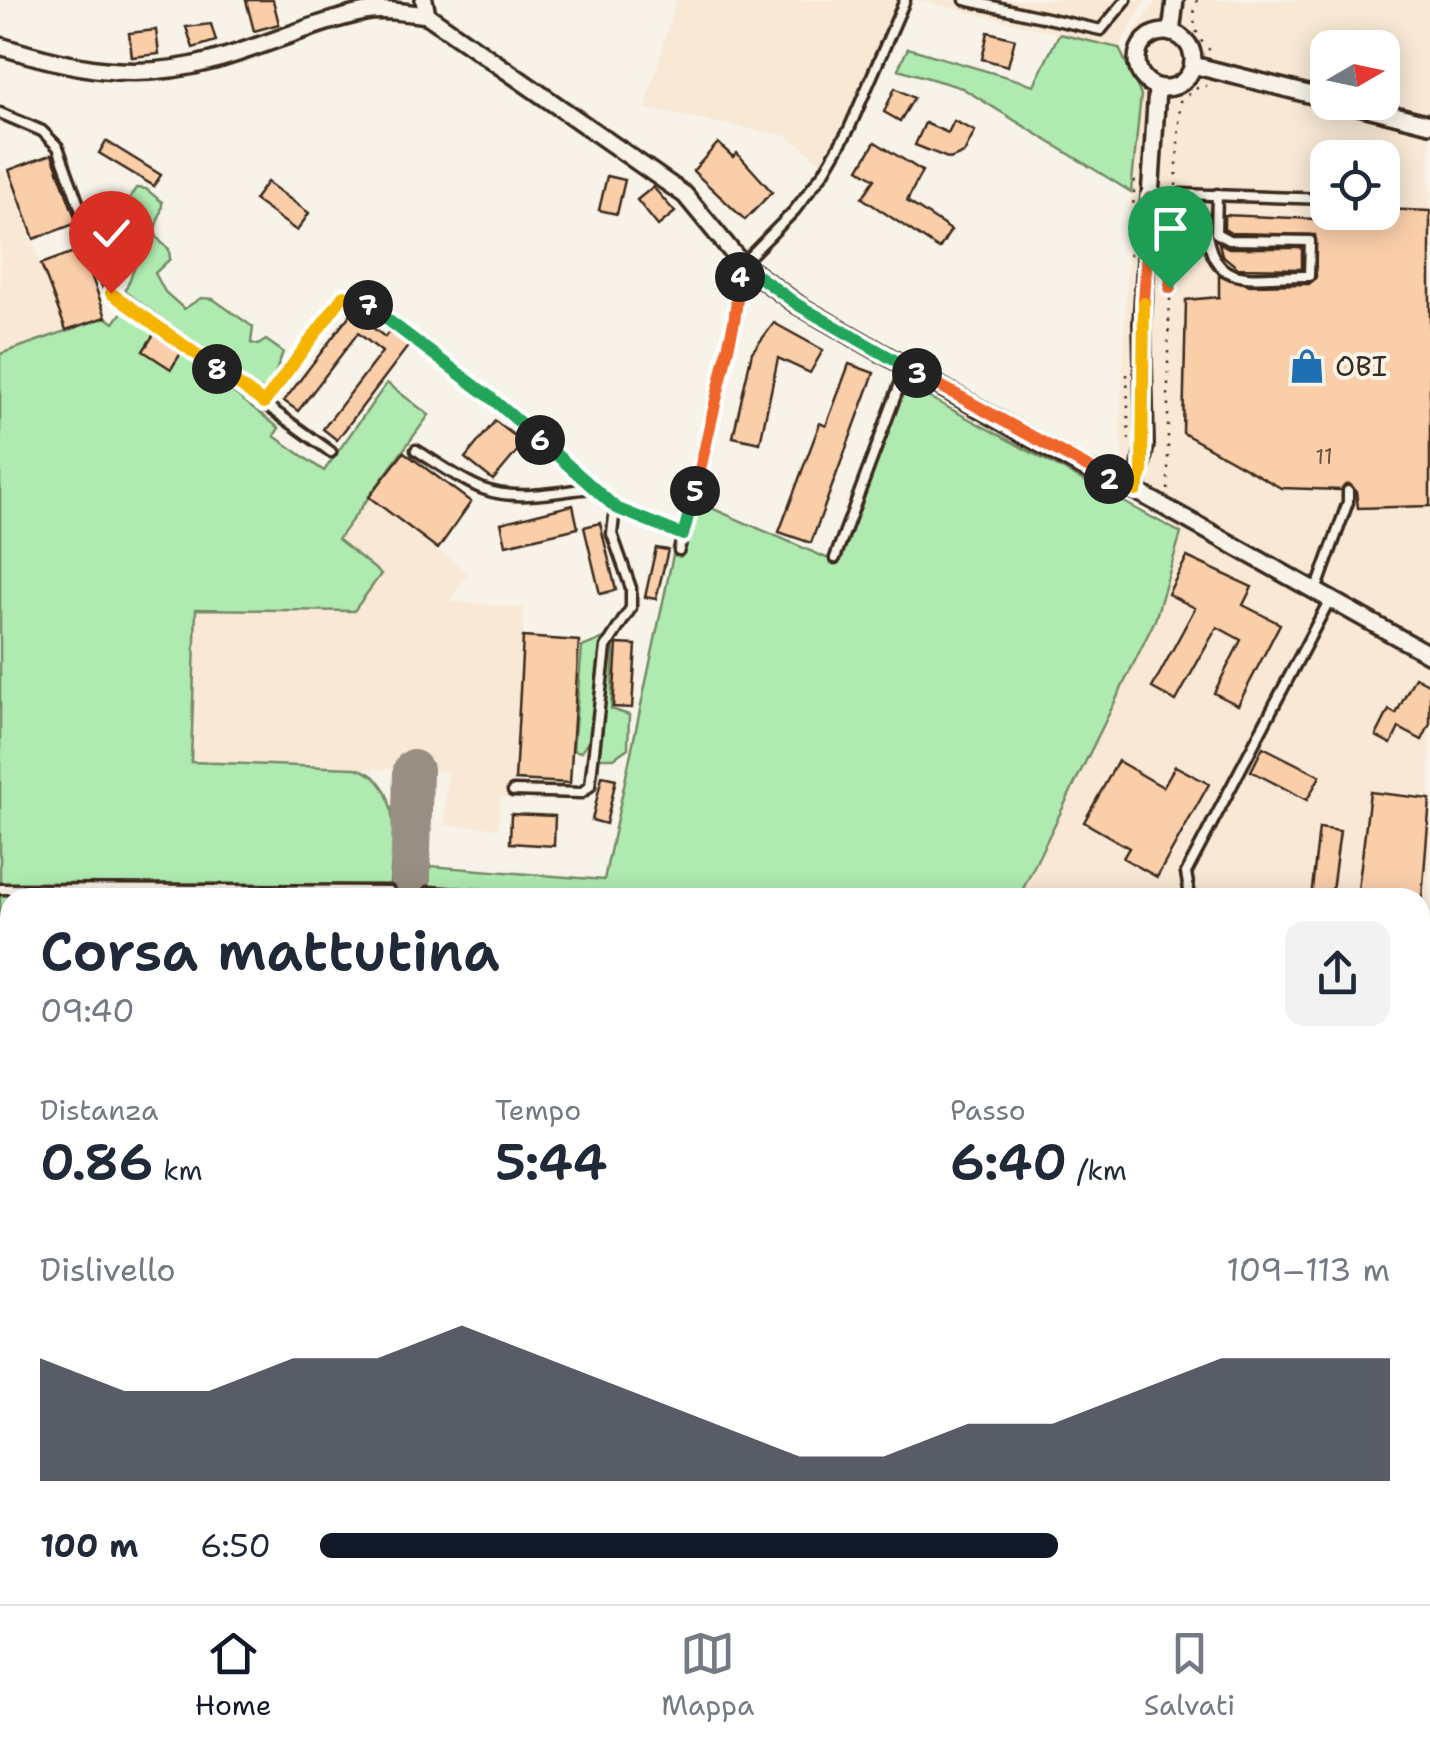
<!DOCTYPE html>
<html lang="it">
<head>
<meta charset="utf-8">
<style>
  body { margin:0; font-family:"Shantell Sans",sans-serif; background:#f2f2f3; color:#1f2937; height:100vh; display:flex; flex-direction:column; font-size:38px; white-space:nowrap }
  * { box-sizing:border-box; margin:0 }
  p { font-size:32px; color:#747a83 }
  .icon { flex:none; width:55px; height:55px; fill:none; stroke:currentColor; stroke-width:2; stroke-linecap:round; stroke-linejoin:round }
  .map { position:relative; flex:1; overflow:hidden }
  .sheet { position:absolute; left:0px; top:888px; width:1430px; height:718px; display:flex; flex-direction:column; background:#fff; border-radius:30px 30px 0 0; box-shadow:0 5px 25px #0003 }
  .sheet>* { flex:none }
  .needle { width:65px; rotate:81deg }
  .tools { position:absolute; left:1310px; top:30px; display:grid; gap:20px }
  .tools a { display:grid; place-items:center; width:90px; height:90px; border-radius:20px; background:#fff; box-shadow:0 5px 25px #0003; font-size:50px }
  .pin { position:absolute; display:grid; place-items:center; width:85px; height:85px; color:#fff; margin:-102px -42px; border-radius:50% 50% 50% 0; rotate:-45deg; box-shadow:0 0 10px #0007 }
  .pin .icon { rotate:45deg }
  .km { position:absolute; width:50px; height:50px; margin:-25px; border-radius:50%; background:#222; color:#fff; font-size:28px; line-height:50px; text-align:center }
  .round { display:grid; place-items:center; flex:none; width:105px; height:105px; border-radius:20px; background:#f2f2f3 }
  .head { display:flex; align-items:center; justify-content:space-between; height:170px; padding:0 40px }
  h1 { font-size:55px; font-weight:600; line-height:75px }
  .figures { display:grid; grid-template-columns:repeat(3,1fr); gap:15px; height:170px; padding:10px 40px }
  .figures div { display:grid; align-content:center }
  .figures b { font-size:50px; font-weight:600 }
  .figures small { font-size:28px; font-weight:400 }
  .figures p { font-size:28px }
  .chart { height:280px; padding:20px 40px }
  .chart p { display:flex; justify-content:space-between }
  .chart svg { width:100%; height:180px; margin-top:10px; fill:#111827; opacity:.7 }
  ul { padding:0 40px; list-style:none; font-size:32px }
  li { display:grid; grid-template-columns:160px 120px 1fr; align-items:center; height:75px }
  li i { height:25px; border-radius:12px; background:#111827 }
  .tabs { display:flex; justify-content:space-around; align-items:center; height:140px; border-top:2px solid #e0e1e3; background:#fff; font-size:28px; color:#747a83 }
  .tabs a { display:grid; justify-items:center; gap:5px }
  .tabs .selected { color:#111827 }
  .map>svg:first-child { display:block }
</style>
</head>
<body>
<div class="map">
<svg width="1430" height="1604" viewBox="0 0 1430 1604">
  <rect width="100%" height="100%" fill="#f7f3e8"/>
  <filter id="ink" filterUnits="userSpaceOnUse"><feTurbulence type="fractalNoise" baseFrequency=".01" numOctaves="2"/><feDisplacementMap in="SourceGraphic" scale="20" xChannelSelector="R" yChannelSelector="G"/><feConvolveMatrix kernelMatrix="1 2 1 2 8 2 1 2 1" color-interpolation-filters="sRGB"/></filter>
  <g filter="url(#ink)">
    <g fill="#f8e8d5" fill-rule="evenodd">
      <polygon points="676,0 901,0 823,164 788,136 645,109"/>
      <polygon points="919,0 1146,0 1119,48"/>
      <path d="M 1157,0 L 1430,0 L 1430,1297 L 1420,1288 L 1420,898 L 1019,898 L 1155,620 L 1181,533 L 1125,488 L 1120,426 L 1131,192 L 1141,95 L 1125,58 L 1132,35 ZM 1328,48 L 1382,48 L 1382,102 L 1328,102 ZM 1328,158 L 1382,158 L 1382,212 L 1328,212 Z"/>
      <polygon points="6,170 65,331 0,354 0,173"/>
      <polygon points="369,498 468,573 449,601 524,608 513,799 500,797 498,828 445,825 447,771 191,763 196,608 354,611 338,540"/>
      <polygon points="0,864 430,866 604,880 602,898 10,898 10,1595 252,1595 250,1604 0,1604"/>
      <polygon points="1430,1329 1430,1604 1379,1604 1380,1595 1420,1595 1420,1379"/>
    </g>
    <g fill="#afebb0" stroke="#758a67" stroke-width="2.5">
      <polygon points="1059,34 1119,48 1141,95 1131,192 962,88 898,69 908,48 1034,85"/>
      <path d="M 136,188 L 146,189 L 162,202 C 163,224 142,229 169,249 L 170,259 L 155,273 L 165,292 L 184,309 L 201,298 L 213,299 L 253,327 L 251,343 L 258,345 L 266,340 L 283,352 L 270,388 L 256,390 L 125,291 L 139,257 L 129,252 L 116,257 L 111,245 L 121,237 L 118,224 L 129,212 L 126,204 Z"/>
      <path d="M 125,308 L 279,428 L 274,436 L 324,471 L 387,383 L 429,415 L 338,539 L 381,574 L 354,611 L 196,609 L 191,762 L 355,768 C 409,780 390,857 389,897 L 10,898 L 10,1031 L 0,1031 L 0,354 L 106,317 L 114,323 Z"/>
      <polygon points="906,385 1181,533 1155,620 1019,897 429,898 430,866 604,880 674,550 700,503 838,563"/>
      <polygon points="604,638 614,649 611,709 629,715 628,748 614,758 599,758 591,749 590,739 581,752 573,750 582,647"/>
      <polygon points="0,1153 10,1153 10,1293 0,1302"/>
    </g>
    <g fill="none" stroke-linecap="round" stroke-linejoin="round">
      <g stroke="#998e83" stroke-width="40">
        <polyline points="410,898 413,770"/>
        <polyline points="0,1321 10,1307"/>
        <polyline points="0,1483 10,1484"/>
      </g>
      <polyline stroke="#998e83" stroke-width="98" points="0,1093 10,1093"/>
    </g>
    <g fill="#facea9" stroke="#3b2a1e" stroke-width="2.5">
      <polygon points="246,0 273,0 279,24 254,31"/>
      <polygon points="211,24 216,41 193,48 186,27"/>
      <polygon points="156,30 159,54 132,57 129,33"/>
      <polygon points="988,32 1015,39 1008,66 982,59"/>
      <polygon points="895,88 914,98 900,121 884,112"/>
      <polygon points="954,121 975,131 964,153 950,159 915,145 925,123 948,133"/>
      <polygon points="106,141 161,175 154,186 99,153"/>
      <polygon points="875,142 922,171 907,201 951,230 939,249 862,198 875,179 859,169"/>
      <polygon points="718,143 733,157 737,153 772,192 745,220 693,171"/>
      <polygon points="52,154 77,223 34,239 9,170"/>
      <polygon points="607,176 625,180 617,214 599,210"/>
      <polygon points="267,182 309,213 297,231 254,200"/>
      <polygon points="653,187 675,212 658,226 637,200"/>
      <polygon points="1382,209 1430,211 1430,506 1358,508 1356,491 1349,484 1341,490 1281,488 1183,433 1186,300 1219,297 1219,275 1250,285 1309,284 1316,277 1315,235 1231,233 1224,229 1224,215 1338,220 1340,212 1382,212"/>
      <polygon points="1219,243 1229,248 1302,248 1302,269 1238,268 1222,255"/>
      <polygon points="82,249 106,317 66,330 41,264"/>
      <polygon points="352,312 385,337 390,330 409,345 337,440 323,429 382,352 358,333 298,411 284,401"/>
      <polygon points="774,323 823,350 810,373 778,358 760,443 733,437 752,352"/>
      <polygon points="154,334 181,353 171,369 143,351"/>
      <polygon points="849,364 874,373 811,543 779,532 820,423 826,426"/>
      <polygon points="495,421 524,443 493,480 465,458"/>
      <polygon points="404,452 471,502 438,549 369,497"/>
      <polygon points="573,505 578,528 506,545 501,523"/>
      <polygon points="600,523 616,590 600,594 584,527"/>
      <polygon points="656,548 668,550 656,599 645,597"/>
      <polygon points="1187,557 1252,587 1243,605 1280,624 1238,705 1214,693 1241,640 1217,627 1176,701 1152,688 1195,608 1168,594"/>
      <polygon points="523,637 579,641 570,783 515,780"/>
      <polygon points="617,644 636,645 632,708 613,707"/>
      <polygon points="1415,677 1430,685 1430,724 1422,740 1399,728 1391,744 1376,736 1389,710 1396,714"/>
      <polygon points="1263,747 1320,776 1307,800 1251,771"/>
      <polygon points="1118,761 1163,787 1175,766 1209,784 1157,877 1123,858 1129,848 1084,822"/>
      <polygon points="602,776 616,779 606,824 592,820"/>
      <polygon points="1370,792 1430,799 1422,898 1357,898"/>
      <polygon points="511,814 555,816 554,846 510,843"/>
      <polygon points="1319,828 1340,831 1331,898 1311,898"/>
    </g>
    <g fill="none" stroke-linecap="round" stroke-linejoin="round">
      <defs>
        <g id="lane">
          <polyline points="965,0 1101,30 1126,0"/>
          <polyline points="0,113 42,131 58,147 111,293 331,452"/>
          <polyline points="1150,198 1175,199 1181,194 1328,199"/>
          <path d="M 1175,199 L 1180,211 L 1195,210 L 1205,219 C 1211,294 1247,275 1309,276 L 1310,241 L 1229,240 L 1216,233 L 1217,194"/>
          <polyline points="264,403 344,295 360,299 491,397 615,508 683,535"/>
          <path d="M 416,450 C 437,463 460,480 483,489 C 517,502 557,491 592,488"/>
          <polyline points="679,550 735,322 742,264 794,211 824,172 849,129 905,0"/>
          <polyline points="835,558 906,368"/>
          <polyline points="1316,591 1348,502 1348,491"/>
          <polyline points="513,791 581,793 590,786 606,647 631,608 631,588 612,534 615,508"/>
          <polyline points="0,889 389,891"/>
          <polyline points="1189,890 1186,873 1330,599"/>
          <polyline points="429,892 517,898"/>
          <polyline points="1420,1401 1430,1392"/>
          <polyline points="1420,1580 1430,1571"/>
          <polyline points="1395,1604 1405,1595"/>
        </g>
        <g id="street">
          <polyline points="424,0 427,15 685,195 742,264 798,305 1076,464 1136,491 1430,655"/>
          <circle cx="1165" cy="60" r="28"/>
          <polyline points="1171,33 1175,0"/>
          <path d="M 0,46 C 73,69 135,82 211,61 C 263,47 312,23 365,12 C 384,8 408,13 427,15"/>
          <polyline points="1193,65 1328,99"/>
          <polyline points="1343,102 1430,124"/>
          <polyline points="1136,491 1145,445 1142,323 1157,88"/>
          <polyline points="1146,1595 1169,1604"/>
          <polyline points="261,1604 262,1595"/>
          <polyline points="938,1604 940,1595"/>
        </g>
        <g id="secondary">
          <polyline points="1420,1269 1430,1254"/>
          <polyline points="1357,1604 1358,1595"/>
        </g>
        <polyline id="primary" points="1420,1330 1430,1299"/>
      </defs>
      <use href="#lane" stroke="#3b2a1e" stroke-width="15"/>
      <use href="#street" stroke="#3b2a1e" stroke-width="22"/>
      <use href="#secondary" stroke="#3b2a1e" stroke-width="28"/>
      <use href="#primary" stroke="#3b2a1e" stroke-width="30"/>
      <g stroke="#3b2a1e" stroke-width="2.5" stroke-dasharray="2.5 8" stroke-linecap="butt">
        <path d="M 1197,0 C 1190,22 1196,41 1215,54"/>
        <polyline points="1176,186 1180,101 1201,85 1207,86"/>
        <polyline points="1130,256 1135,175"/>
        <polyline points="1127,374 1129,445"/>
        <polyline points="1168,490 1168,340 1174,219"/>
      </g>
      <use href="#lane" stroke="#f7f3e8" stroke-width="8"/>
      <use href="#street" stroke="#f7f3e8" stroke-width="15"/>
      <use href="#secondary" stroke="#f7f3e8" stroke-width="20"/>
      <use href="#primary" stroke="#f7f3e8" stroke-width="22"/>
    </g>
  </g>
  <g fill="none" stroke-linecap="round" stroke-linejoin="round" filter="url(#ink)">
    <defs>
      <polyline id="split-1" points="1144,303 1150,198 1175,200 1170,288"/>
      <polyline id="split-2" points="1109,479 1136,491 1142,473 1144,303"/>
      <polyline id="split-3" points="917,373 1109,479"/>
      <polyline id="split-4" points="740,277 742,264 798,305 917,373"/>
      <polyline id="split-5" points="695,491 734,322 740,277"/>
      <polyline id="split-6" points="540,440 616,508 683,535 695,491"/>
      <polyline id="split-7" points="368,305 490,397 540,440"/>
      <polyline id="split-8" points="217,369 264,403 344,295 368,305"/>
      <polyline id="split-9" points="111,293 217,369"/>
    </defs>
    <use href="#split-1" stroke="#fff" stroke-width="20"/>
    <use href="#split-2" stroke="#fff" stroke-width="20"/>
    <use href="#split-3" stroke="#fff" stroke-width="20"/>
    <use href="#split-4" stroke="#fff" stroke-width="20"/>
    <use href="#split-5" stroke="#fff" stroke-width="20"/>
    <use href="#split-6" stroke="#fff" stroke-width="20"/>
    <use href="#split-7" stroke="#fff" stroke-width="20"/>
    <use href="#split-8" stroke="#fff" stroke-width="20"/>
    <use href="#split-9" stroke="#fff" stroke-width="20"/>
    <use href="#split-1" stroke="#f0652b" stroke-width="12"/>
    <use href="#split-2" stroke="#f5b400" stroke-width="12"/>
    <use href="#split-3" stroke="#f0652b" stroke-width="12"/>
    <use href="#split-4" stroke="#22a559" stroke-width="12"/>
    <use href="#split-5" stroke="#f0652b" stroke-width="12"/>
    <use href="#split-6" stroke="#22a559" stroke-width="12"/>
    <use href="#split-7" stroke="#22a559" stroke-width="12"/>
    <use href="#split-8" stroke="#f5b400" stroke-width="12"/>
    <use href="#split-9" stroke="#f5b400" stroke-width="12"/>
  </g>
  <defs>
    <symbol id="shop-bare" viewBox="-9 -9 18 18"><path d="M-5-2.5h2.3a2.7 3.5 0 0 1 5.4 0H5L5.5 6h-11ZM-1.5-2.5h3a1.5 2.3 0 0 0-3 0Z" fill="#1f6fb2" stroke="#f7f3e8" stroke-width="2.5" paint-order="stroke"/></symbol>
  </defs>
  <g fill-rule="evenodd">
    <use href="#shop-bare" x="1282" y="341" width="50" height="50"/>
  </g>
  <g text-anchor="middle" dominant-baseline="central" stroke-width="8" stroke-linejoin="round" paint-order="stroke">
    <g font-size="22" fill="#6b5341">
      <text x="1324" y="456">11</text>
    </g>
    <g font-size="28" fill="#3b2a1e" stroke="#f7f3e8" text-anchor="start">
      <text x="1335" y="366">OBI</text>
    </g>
  </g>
</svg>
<div class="tools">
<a><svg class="needle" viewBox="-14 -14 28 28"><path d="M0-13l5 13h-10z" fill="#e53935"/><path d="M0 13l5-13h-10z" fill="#747a83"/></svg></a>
<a><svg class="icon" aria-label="locate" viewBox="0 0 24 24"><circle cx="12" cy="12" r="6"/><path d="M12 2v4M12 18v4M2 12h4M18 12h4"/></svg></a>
</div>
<div class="pin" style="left:1170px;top:288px;background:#1e9e55"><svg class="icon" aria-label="arrive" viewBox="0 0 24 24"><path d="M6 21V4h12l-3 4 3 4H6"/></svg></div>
<div class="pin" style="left:111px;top:293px;background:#d93025"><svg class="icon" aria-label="check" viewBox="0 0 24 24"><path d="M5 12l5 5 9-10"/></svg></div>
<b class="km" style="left:1109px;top:479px">2</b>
<b class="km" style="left:917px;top:373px">3</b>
<b class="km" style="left:740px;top:277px">4</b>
<b class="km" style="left:695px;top:491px">5</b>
<b class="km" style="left:540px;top:440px">6</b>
<b class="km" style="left:368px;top:305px">7</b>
<b class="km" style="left:217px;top:369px">8</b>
<section class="sheet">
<div class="head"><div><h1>Corsa mattutina</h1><p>09:40</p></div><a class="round"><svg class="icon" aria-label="share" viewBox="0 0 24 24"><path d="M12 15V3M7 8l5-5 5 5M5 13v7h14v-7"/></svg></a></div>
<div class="figures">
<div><p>Distanza</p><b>0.86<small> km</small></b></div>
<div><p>Tempo</p><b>5:44</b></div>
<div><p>Passo</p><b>6:40<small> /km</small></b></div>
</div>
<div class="chart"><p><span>Dislivello</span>109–113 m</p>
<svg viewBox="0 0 160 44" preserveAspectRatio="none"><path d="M0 44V14L10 22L20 22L30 14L40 14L50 6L60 14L70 22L80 30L90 38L100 38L110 30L120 30L130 22L140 14L150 14L160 14V44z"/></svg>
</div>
<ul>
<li><b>100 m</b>6:50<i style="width:69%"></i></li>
</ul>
</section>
</div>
<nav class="tabs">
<a class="selected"><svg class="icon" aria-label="home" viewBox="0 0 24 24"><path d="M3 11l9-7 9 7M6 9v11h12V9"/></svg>Home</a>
<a><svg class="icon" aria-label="map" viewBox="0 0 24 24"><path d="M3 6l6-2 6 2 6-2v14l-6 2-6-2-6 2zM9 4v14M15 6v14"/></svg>Mappa</a>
<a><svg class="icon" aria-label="saved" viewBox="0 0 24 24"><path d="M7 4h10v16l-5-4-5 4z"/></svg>Salvati</a>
</nav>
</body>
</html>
